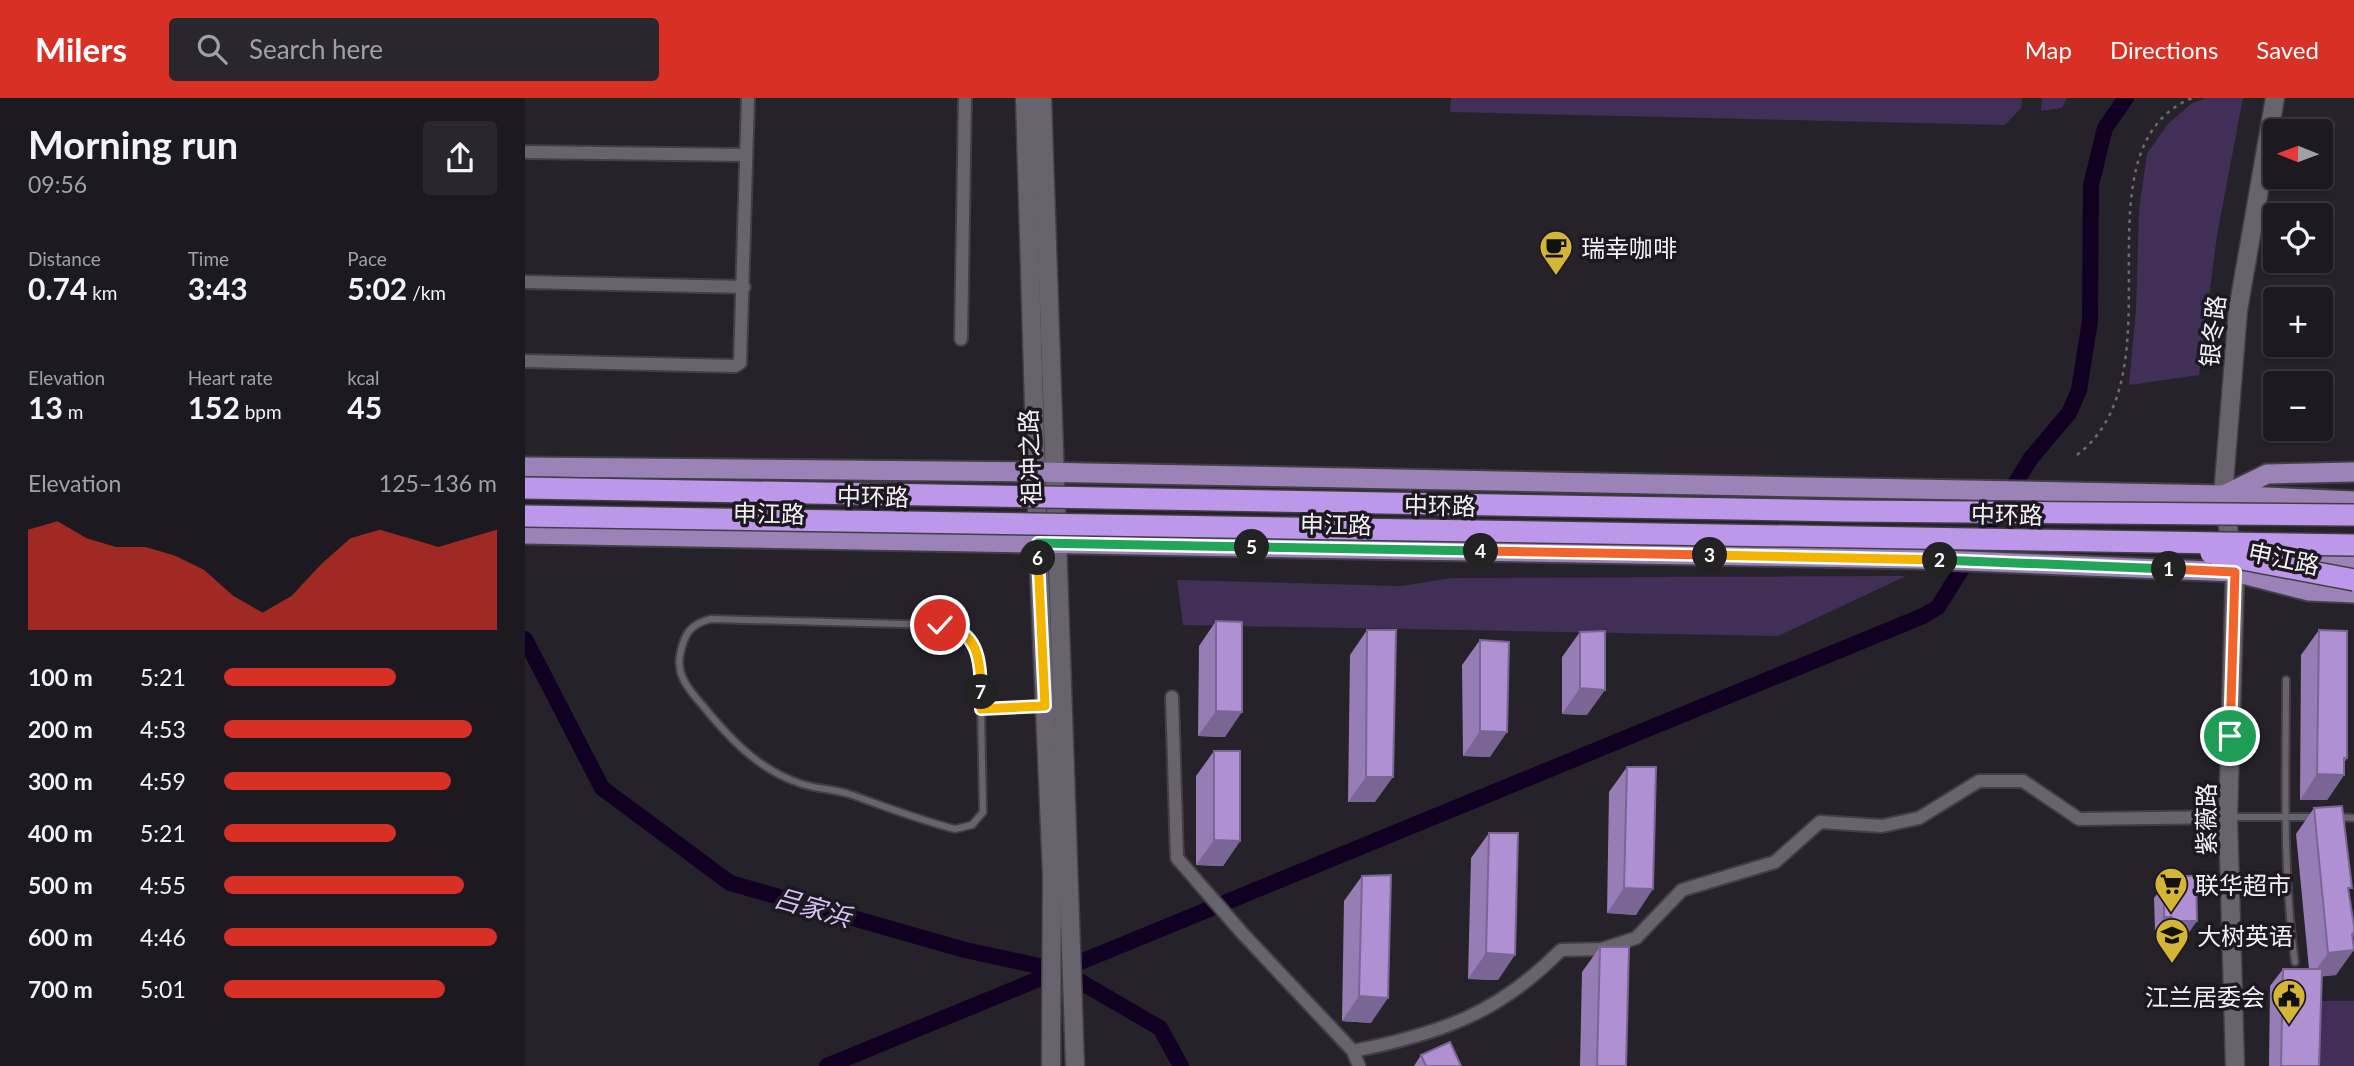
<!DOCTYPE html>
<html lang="en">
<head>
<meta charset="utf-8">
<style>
  body { margin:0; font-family:Lato,"Noto Sans SC",sans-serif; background:#29272d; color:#f1f3f6; height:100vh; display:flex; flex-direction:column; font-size:26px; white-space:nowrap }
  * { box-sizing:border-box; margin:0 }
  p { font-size:23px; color:#a0a1a5 }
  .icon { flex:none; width:38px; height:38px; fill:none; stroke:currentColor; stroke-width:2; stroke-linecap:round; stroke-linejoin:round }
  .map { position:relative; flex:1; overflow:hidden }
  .drawer { display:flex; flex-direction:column; background:#1c1a20; width:525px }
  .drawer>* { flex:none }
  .needle { width:46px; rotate:271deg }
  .controls { position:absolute; left:1738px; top:21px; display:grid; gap:14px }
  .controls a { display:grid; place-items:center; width:70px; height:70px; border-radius:7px; background:#1c1a20; box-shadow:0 2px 5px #0004,0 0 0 2px #3a383e; font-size:35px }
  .pin { position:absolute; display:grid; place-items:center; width:60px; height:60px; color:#fff; margin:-30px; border:4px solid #fff; border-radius:50%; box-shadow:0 2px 7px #0007 }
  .km { position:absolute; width:35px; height:35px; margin:-18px; border-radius:50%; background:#222; color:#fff; font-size:19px; line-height:35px; text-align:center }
  .round { display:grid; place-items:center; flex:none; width:74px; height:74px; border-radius:7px; background:#29272d }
  .head { display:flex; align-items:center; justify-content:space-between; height:119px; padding:0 28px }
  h1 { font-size:38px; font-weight:700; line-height:52px }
  .metrics { display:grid; grid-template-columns:repeat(3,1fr); gap:10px; height:119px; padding:7px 28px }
  .metrics div { display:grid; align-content:center }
  .metrics b { font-size:30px; font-weight:700 }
  .metrics small { font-size:19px; font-weight:400 }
  .metrics p { font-size:19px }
  .chart { height:196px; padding:14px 28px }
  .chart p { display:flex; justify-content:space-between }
  .chart svg { width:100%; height:126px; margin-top:7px; fill:#d93025; opacity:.7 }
  ul { padding:0 28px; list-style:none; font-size:23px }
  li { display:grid; grid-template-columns:112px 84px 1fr; align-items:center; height:52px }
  li i { height:18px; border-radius:9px; background:#d93025 }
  header { display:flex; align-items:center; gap:42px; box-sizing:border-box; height:98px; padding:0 35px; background:#d93025; color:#fff }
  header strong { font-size:33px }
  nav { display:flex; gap:38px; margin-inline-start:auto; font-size:24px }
  .search { width:490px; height:63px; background:#29272d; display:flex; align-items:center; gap:18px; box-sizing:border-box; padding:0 24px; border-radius:7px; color:#a0a1a5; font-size:26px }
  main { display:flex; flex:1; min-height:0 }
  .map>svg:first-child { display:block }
</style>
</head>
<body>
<header>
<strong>Milers</strong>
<div class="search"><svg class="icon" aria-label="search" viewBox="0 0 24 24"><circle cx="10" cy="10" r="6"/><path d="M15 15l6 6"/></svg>Search here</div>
<nav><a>Map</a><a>Directions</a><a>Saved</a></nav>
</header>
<main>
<section class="drawer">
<div class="head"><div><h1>Morning run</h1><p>09:56</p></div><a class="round"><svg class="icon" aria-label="share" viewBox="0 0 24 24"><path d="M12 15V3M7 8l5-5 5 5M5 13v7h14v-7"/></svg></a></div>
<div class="metrics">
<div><p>Distance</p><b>0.74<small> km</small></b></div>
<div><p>Time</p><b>3:43</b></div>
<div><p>Pace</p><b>5:02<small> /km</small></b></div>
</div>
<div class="metrics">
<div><p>Elevation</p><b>13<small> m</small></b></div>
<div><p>Heart rate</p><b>152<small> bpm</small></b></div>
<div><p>kcal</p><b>45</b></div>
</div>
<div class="chart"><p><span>Elevation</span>125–136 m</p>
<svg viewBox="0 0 160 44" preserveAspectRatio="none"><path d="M0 44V9L10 6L20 12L30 15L40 15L50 18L60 23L70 32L80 38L90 32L100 21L110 12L120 9L130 12L140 15L150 12L160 9V44z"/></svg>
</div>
<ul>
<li><b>100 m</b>5:21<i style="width:63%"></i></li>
<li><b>200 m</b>4:53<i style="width:91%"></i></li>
<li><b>300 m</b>4:59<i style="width:83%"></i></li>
<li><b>400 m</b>5:21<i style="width:63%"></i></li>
<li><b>500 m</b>4:55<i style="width:88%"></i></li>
<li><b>600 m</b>4:46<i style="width:100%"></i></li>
<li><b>700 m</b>5:01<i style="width:81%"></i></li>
</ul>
</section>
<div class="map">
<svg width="1829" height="968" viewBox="0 0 1829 968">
  <rect width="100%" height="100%" fill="#26222a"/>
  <g fill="#422f58">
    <polygon points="926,0 1497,0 1496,10 1480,27 925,14"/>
    <polygon points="1517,0 1542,0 1537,10 1516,13"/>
    <polygon points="1680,0 1718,0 1692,137 1674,277 1604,287 1611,211 1614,112 1622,56 1642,27 1666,6"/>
    <polygon points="1381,478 1253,538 658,527 652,482 876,488 927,480"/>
    <polygon points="1791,903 1829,903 1829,968 1788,968"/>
  </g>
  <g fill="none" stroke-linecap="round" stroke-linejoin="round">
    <g stroke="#120023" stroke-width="16">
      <polyline points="0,541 77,690 205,785 440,852 537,873 635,930 656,968"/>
      <polyline points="302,968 1398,518 1413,509 1506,360 1544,315 1554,292 1565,223 1566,87 1580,30 1601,0"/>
    </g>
    <defs>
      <g id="lane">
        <path d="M 186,521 L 415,527 L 441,536 L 455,560 L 458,714 L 447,727 L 430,731 C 394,722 359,708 324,696 C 308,691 292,691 277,686 C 235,673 205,641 178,608 C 165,593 151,578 155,557 C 159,536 165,526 186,521 Z"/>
        <path d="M 1761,582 C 1761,676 1757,771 1770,864"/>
        <polyline points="456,611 517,609"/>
        <polyline points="1705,719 1789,719"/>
        <polyline points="1810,719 1829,720"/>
      </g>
      <g id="street">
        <polyline points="0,54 221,57"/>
        <polyline points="0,184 219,189"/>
        <polyline points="436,241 440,0"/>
        <polyline points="0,263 210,268 215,265 223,0"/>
        <polyline points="647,599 652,760 718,836 828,953 834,968"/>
        <path d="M 828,953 C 914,936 973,916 1036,852 L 1077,851 L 1111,840 L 1157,792 L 1250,764 L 1295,724 L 1357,728 L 1394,720 L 1454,683 L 1498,683 L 1554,721 L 1703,719"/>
      </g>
      <g id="secondary">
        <polyline points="500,0 513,445 527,777 526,968"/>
        <polyline points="517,0 550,968"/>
        <polyline points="1710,968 1703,719 1710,474 1698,397 1713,212 1750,0"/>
      </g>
      <g id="primary">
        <polyline points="0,369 511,374 1698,397 1829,403"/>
        <polyline points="1699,397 1742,376 1829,374"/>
        <polyline points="0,436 1392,461 1710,474 1784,493 1829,495"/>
        <polyline points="1777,468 1829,466"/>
      </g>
    </defs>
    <use href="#lane" stroke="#413f45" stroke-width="10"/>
    <use href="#street" stroke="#413f45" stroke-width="16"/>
    <use href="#secondary" stroke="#413f45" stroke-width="21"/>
    <use href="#primary" stroke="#413f45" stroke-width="23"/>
    <path stroke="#6e6b72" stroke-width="2.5" stroke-dasharray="3.5 5" stroke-linecap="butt" d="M 1552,357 C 1660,275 1544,52 1667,0"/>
    <use href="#lane" stroke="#68646e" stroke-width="6"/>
    <use href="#street" stroke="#68646e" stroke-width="12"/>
    <use href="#secondary" stroke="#68646e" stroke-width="18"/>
    <use href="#primary" stroke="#9b83b8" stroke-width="19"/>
    <defs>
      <g id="highway-bridge">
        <polyline points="0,390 1321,413 1829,417"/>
        <polyline points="0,418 1829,447"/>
        <polyline points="1686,455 1829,482"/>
      </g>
    </defs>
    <use href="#highway-bridge" stroke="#413f45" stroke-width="24" stroke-linecap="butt"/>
    <use href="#highway-bridge" stroke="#bd97ea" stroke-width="21"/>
  </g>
  <g fill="#967db5">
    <polygon points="691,523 700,639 673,638 674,548"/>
    <polygon points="842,532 850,704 823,704 825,557"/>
    <polygon points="1794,532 1822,660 1819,665 1819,677 1802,702 1775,702 1776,557"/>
    <polygon points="1055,534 1062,617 1037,616 1037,559"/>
    <polygon points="955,542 965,659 938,658 937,567"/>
    <polygon points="689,653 715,743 698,768 671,767 671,678"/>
    <polygon points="1102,669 1111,817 1082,815 1084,694"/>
    <polygon points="1789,710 1824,794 1829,828 1829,837 1811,877 1797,878 1794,968 1744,968 1745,888 1758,871 1784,871 1771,736"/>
    <polygon points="964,735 973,882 943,881 946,760"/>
    <polygon points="837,778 846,925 817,923 819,803"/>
    <polygon points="1646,778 1663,836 1638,837 1638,832 1630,832 1629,800"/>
    <polygon points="1075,849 1101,968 1055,968 1057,874"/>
    <polygon points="896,957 936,968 889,968"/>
  </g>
  <g fill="#7a6694">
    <polygon points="1055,590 1080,592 1062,617 1037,616"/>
    <polygon points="691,613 717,614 700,639 673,638"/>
    <polygon points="955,633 982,634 965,659 938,658"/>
    <polygon points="1819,660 1822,660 1811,677 1819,677 1802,702 1775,702 1792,676"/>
    <polygon points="841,679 868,679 850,704 823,704"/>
    <polygon points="689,742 715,743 698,768 671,767"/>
    <polygon points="1099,790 1128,791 1111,817 1082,815"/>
    <polygon points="1639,819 1647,819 1638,832 1630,832"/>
    <polygon points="1647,823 1672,823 1663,836 1638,837"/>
    <polygon points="1829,835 1818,853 1829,852 1811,877 1785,880 1803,855 1827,836"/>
    <polygon points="961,855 990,857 973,882 943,881"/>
    <polygon points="834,898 863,900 846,925 817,923"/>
  </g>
  <g fill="#af91d3" stroke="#7a6694" stroke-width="2">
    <polygon points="691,523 717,524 717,614 691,613"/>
    <polygon points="842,532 871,532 868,679 841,679"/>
    <polygon points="1794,532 1822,533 1822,660 1819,660 1819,677 1792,676"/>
    <polygon points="1080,533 1080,592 1055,590 1055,534"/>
    <polygon points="955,542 984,544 982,634 955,633"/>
    <polygon points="689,653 715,653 715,743 689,742"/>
    <polygon points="1102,669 1131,669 1128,791 1099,790"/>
    <polygon points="1817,708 1827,790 1823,790 1829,828 1829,835 1827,836 1829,852 1803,855 1789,710"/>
    <polygon points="964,735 993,735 990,857 961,855"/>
    <polygon points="866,777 863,900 834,898 837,778"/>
    <polygon points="1646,778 1671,778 1672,823 1647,823 1647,819 1639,819 1639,787 1646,787"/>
    <polygon points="1075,849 1104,849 1101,968 1072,968"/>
    <polygon points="1758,871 1797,871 1794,968 1756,968"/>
    <polygon points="925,944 936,968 901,968 896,957"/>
  </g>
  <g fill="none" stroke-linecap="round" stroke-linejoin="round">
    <defs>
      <polyline id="split-1" points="1644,471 1710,474 1705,638"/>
      <polyline id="split-2" points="1415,462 1644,471"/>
      <polyline id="split-3" points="1185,457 1415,462"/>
      <polyline id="split-4" points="956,453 1185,457"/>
      <polyline id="split-5" points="727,449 956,453"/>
      <polyline id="split-6" points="513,460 513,445 727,449"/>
      <polyline id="split-7" points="456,594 456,611 520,608 513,460"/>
      <path id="split-8" d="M 415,527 C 454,532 455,562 456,594"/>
    </defs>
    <use href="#split-1" stroke="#fff" stroke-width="14"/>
    <use href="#split-2" stroke="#fff" stroke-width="14"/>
    <use href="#split-3" stroke="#fff" stroke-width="14"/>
    <use href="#split-4" stroke="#fff" stroke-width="14"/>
    <use href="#split-5" stroke="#fff" stroke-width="14"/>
    <use href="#split-6" stroke="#fff" stroke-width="14"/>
    <use href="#split-7" stroke="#fff" stroke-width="14"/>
    <use href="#split-8" stroke="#fff" stroke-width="14"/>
    <use href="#split-1" stroke="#f0652b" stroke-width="9"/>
    <use href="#split-2" stroke="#22a559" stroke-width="9"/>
    <use href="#split-3" stroke="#f5b400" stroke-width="9"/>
    <use href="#split-4" stroke="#f0652b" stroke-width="9"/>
    <use href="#split-5" stroke="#22a559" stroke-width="9"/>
    <use href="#split-6" stroke="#22a559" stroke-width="9"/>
    <use href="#split-7" stroke="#f5b400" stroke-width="9"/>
    <use href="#split-8" stroke="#f5b400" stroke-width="9"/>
  </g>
  <defs>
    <symbol id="cafe-pin" viewBox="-11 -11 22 30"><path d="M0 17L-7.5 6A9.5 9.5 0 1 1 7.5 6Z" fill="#d5b535" stroke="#1c1920"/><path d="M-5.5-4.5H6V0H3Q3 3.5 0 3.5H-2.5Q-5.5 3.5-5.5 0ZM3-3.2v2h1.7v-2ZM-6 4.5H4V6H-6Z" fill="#111"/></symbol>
    <symbol id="supermarket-pin" viewBox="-11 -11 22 30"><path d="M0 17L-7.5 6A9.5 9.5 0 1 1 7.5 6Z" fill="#d5b535" stroke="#1c1920"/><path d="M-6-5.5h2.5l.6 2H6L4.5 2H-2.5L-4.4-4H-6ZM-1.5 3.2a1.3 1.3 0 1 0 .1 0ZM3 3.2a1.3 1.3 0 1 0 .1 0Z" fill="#111"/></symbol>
    <symbol id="school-pin" viewBox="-11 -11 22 30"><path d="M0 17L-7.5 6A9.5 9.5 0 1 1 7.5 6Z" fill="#d5b535" stroke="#1c1920"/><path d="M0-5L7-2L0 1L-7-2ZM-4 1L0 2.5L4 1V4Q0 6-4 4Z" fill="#111"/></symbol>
    <symbol id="civic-pin" viewBox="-11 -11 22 30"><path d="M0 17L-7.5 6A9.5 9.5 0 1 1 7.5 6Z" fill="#d5b535" stroke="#1c1920"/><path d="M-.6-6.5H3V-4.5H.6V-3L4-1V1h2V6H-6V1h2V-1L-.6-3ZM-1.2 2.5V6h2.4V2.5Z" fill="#111"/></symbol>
  </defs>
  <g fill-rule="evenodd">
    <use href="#cafe-pin" x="1012" y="130" width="38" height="52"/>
    <use href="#supermarket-pin" x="1627" y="767" width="38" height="52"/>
    <use href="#school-pin" x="1628" y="818" width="38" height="52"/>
    <use href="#civic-pin" x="1745" y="879" width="38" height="52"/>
  </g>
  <g text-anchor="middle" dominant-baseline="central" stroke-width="7" stroke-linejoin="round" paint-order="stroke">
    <g font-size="24" fill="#f4f2f7" stroke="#1c1920" text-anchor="start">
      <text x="1056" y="149">瑞幸咖啡</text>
      <text x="1670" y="786">联华超市</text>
      <text x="1672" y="837">大树英语</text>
      <text x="1740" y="898" text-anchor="end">江兰居委会</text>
    </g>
    <g font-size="24" fill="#f4f2f7" stroke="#1c1920">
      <text transform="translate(1687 233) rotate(-84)">银冬路</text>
      <text transform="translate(504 359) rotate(-92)">祖冲之路</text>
      <text transform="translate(348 398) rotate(1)">中环路</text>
      <text transform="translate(915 407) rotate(1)">中环路</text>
      <text transform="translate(244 415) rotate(1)">申江路</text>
      <text transform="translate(1482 416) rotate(1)">中环路</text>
      <text transform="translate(811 426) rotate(1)">申江路</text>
      <text transform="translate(1759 460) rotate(12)">申江路</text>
      <text transform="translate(1680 721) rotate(-90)">紫薇路</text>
    </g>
    <g font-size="26" font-style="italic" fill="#d9c1f7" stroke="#1c1920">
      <text transform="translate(288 809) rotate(16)">吕家浜</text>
    </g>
  </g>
</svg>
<div class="controls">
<a><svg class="needle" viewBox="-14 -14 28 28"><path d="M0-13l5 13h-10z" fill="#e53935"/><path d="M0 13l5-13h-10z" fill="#a0a1a5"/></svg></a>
<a><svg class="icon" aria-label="locate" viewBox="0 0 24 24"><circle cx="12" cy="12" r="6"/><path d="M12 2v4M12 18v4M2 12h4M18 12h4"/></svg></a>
<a>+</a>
<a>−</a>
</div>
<div class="pin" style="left:1705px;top:638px;background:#1e9e55"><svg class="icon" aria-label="arrive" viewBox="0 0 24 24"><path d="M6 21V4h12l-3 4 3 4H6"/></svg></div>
<div class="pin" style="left:415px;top:527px;background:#d93025"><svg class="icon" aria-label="check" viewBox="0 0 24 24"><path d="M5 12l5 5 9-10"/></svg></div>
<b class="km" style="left:1644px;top:471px">1</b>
<b class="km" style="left:1415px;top:462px">2</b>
<b class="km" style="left:1185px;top:457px">3</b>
<b class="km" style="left:956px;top:453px">4</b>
<b class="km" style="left:727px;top:449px">5</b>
<b class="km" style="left:513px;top:460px">6</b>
<b class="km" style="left:456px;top:594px">7</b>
</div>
</main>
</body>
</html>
